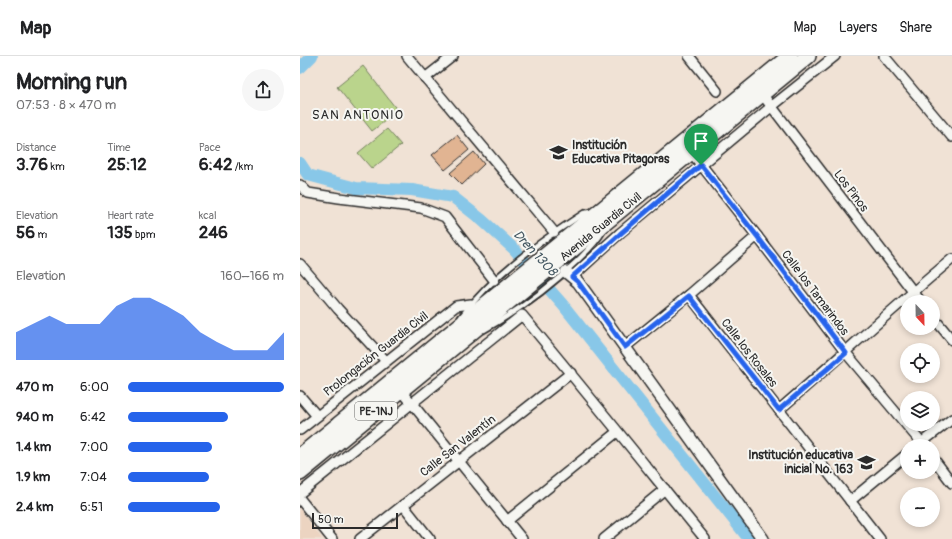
<!DOCTYPE html>
<html lang="en">
<head>
<meta charset="utf-8">
<style>
  body { margin:0; font-family:Pangolin,sans-serif; background:#f6f6f6; color:#202124; height:100vh; display:flex; flex-direction:column; font-size:15px; white-space:nowrap }
  * { box-sizing:border-box; margin:0 }
  p { font-size:13px; color:#757577 }
  .icon { flex:none; width:22px; height:22px; fill:none; stroke:currentColor; stroke-width:2; stroke-linecap:round; stroke-linejoin:round }
  .map { position:relative; flex:1; overflow:hidden }
  .details { display:flex; flex-direction:column; background:#fff; width:300px }
  .details>* { flex:none }
  .needle { width:26px; rotate:158deg }
  .tools { position:absolute; left:600px; top:239px; display:grid; gap:8px }
  .tools a { display:grid; place-items:center; width:40px; height:40px; border-radius:50%; background:#fff; box-shadow:0 2px 6px #0003; font-size:20px }
  .scale { position:absolute; left:12px; bottom:10px; width:86px; box-sizing:border-box; padding-left:4px; border:2px solid #2b2b2b; border-top:0; font-size:11px; line-height:14px; white-space:nowrap; color:#2b2b2b; -webkit-text-stroke:3px #f6f6f2; paint-order:stroke }
  .pin { position:absolute; display:grid; place-items:center; width:34px; height:34px; color:#fff; margin:-41px -17px; border-radius:50% 50% 50% 0; rotate:-45deg; box-shadow:0 0 4px #0007 }
  .pin .icon { rotate:45deg }
  .round { display:grid; place-items:center; flex:none; width:42px; height:42px; border-radius:21px; background:#f6f6f6 }
  .headline { display:flex; align-items:center; justify-content:space-between; height:68px; padding:0 16px }
  h1 { font-size:22px; font-weight:700; line-height:30px }
  .figures { display:grid; grid-template-columns:repeat(3,1fr); gap:6px; height:68px; padding:4px 16px }
  .figures div { display:grid; align-content:center }
  .figures b { font-size:17px; font-weight:700 }
  .figures small { font-size:11px; font-weight:400 }
  .figures p { font-size:11px }
  .chart { height:112px; padding:8px 16px }
  .chart p { display:flex; justify-content:space-between }
  .chart svg { width:100%; height:72px; margin-top:4px; fill:#2563eb; opacity:.7 }
  ul { padding:0 16px; list-style:none; font-size:13px }
  li { display:grid; grid-template-columns:64px 48px 1fr; align-items:center; height:30px }
  li i { height:10px; border-radius:5px; background:#2563eb }
  header { display:flex; align-items:center; gap:24px; box-sizing:border-box; height:56px; padding:0 20px; background:#fff; border-bottom:1px solid #e0e0e0 }
  header strong { font-size:19px }
  nav { display:flex; gap:22px; margin-inline-start:auto; font-size:14px }
  main { display:flex; flex:1; min-height:0 }
  .map>svg:first-child { display:block }
</style>
</head>
<body>
<header>
<strong>Map</strong>
<nav><a>Map</a><a>Layers</a><a>Share</a></nav>
</header>
<main>
<section class="details">
<div class="headline"><div><h1>Morning run</h1><p>07:53 · 8 × 470 m</p></div><a class="round"><svg class="icon" aria-label="share" viewBox="0 0 24 24"><path d="M12 15V3M7 8l5-5 5 5M5 13v7h14v-7"/></svg></a></div>
<div class="figures">
<div><p>Distance</p><b>3.76<small> km</small></b></div>
<div><p>Time</p><b>25:12</b></div>
<div><p>Pace</p><b>6:42<small> /km</small></b></div>
</div>
<div class="figures">
<div><p>Elevation</p><b>56<small> m</small></b></div>
<div><p>Heart rate</p><b>135<small> bpm</small></b></div>
<div><p>kcal</p><b>246</b></div>
</div>
<div class="chart"><p><span>Elevation</span>160–166 m</p>
<svg viewBox="0 0 160 44" preserveAspectRatio="none"><path d="M0 44V27L10 22L20 17L30 22L40 22L50 22L60 11L70 6L80 6L90 11L100 17L110 27L120 33L130 38L140 38L150 38L160 27V44z"/></svg>
</div>
<ul>
<li><b>470 m</b>6:00<i style="width:100%"></i></li>
<li><b>940 m</b>6:42<i style="width:64%"></i></li>
<li><b>1.4 km</b>7:00<i style="width:54%"></i></li>
<li><b>1.9 km</b>7:04<i style="width:52%"></i></li>
<li><b>2.4 km</b>6:51<i style="width:59%"></i></li>
</ul>
</section>
<div class="map">
<svg width="652" height="483" viewBox="0 0 652 483">
  <rect width="100%" height="100%" fill="#f0e2d5"/>
  <filter id="ink" filterUnits="userSpaceOnUse"><feTurbulence type="fractalNoise" baseFrequency=".025" numOctaves="2"/><feDisplacementMap in="SourceGraphic" scale="8" xChannelSelector="R" yChannelSelector="G"/><feConvolveMatrix kernelMatrix="1 2 1 2 8 2 1 2 1" color-interpolation-filters="sRGB"/></filter>
  <g filter="url(#ink)">
    <polygon fill="#ecd4c1" points="0,453 22,483 0,483"/>
    <g fill="#bad48c" stroke="#72805c">
      <polygon points="63,10 98,55 72,75 37,31"/>
      <polygon points="87,73 101,89 72,113 58,97"/>
    </g>
    <g fill="none" stroke-linecap="round" stroke-linejoin="round">
      <g stroke="#88c7e8" stroke-width="12">
        <polyline points="0,12 12,0"/>
        <polyline points="0,107 8,119 56,132 112,134 153,141 182,164 214,193 263,249 449,483"/>
      </g>
    </g>
    <g fill="#e1b492" stroke="#2b2b2b">
      <polygon points="157,79 169,94 145,114 132,99"/>
      <polygon points="174,96 184,108 162,129 150,117"/>
    </g>
    <g fill="none" stroke-linecap="round" stroke-linejoin="round">
      <defs>
        <g id="service">
          <path d="M 161,261 C 194,218 239,186 284,157 L 291,156"/>
          <path d="M 184,274 C 218,255 249,232 277,205 C 287,195 296,187 303,175"/>
        </g>
        <g id="minor">
          <polyline points="107,0 254,176"/>
          <polyline points="389,0 417,35"/>
          <polyline points="584,0 652,81"/>
          <polyline points="125,22 153,0"/>
          <polyline points="462,38 621,246"/>
          <polyline points="391,96 457,180 546,297 624,390"/>
          <polyline points="0,129 8,137 39,142 121,152 145,161 194,224"/>
          <polyline points="0,208 38,253 86,305"/>
          <polyline points="272,221 320,177 471,51 535,0"/>
          <polyline points="389,239 580,483"/>
          <polyline points="633,261 652,284"/>
          <polyline points="325,291 389,239 457,180"/>
          <polyline points="101,334 222,483"/>
          <polyline points="0,340 17,360"/>
          <path d="M 479,354 C 537,304 593,252 652,203"/>
          <polyline points="0,374 156,250 171,248"/>
          <polyline points="617,390 652,363"/>
          <polyline points="633,402 652,427"/>
          <path d="M 0,437 L 222,259 C 284,333 344,408 405,483"/>
          <polyline points="0,443 32,483"/>
          <polyline points="550,445 607,398"/>
          <polyline points="103,449 130,483"/>
          <polyline points="207,465 317,376"/>
          <polyline points="60,483 271,317"/>
          <polyline points="304,483 365,433"/>
        </g>
        <polyline id="tertiary" points="266,216 278,226 463,483"/>
        <g id="trunk">
          <polyline points="0,400 490,0"/>
          <polyline points="0,417 508,0"/>
        </g>
      </defs>
      <use href="#service" stroke="#2b2b2b" stroke-width="8"/>
      <use href="#minor" stroke="#2b2b2b" stroke-width="12"/>
      <use href="#tertiary" stroke="#2b2b2b" stroke-width="14"/>
      <use href="#trunk" stroke="#2b2b2b" stroke-width="18"/>
      <use href="#service" stroke="#f6f6f2" stroke-width="4.5"/>
      <use href="#minor" stroke="#f6f6f2" stroke-width="9"/>
      <use href="#tertiary" stroke="#f6f6f2" stroke-width="11"/>
      <use href="#trunk" stroke="#f6f6f2" stroke-width="15"/>
    </g>
  </g>
  <g fill="none" stroke-linecap="round" stroke-linejoin="round" filter="url(#ink)">
    <defs>
      <polygon id="route" points="401,109 457,180 546,297 479,354 389,240 325,291 278,226 272,221 320,178"/>
    </defs>
    <use href="#route" stroke="#fff" stroke-width="8"/>
    <use href="#route" stroke="#2563eb" stroke-width="5"/>
  </g>
  <defs>
    <symbol id="school-bare" viewBox="-9 -9 18 18"><path d="M0-5L7-2L0 1L-7-2ZM-4 1L0 2.5L4 1V4Q0 6-4 4Z" fill="#2b2b2b" stroke="#f6f6f2" stroke-width="2.5" paint-order="stroke"/></symbol>
  </defs>
  <g fill-rule="evenodd">
    <use href="#school-bare" x="246" y="84" width="25" height="25"/>
    <use href="#school-bare" x="554" y="394" width="25" height="25"/>
  </g>
  <g text-anchor="middle" dominant-baseline="central" stroke-width="4" stroke-linejoin="round" paint-order="stroke">
    <rect fill="#f6f6f2" stroke="#686867" stroke-width="1" x="55" y="346" width="42" height="18" rx="3"/>
    <g font-size="11" font-weight="bold" fill="#2b2b2b">
      <text x="76" y="355">PE-1NJ</text>
    </g>
    <g font-size="12" font-weight="bold" fill="#2b2b2b" stroke="#f6f6f2" text-anchor="start">
      <text x="272" y="89">Institución<tspan x="272" dy="14">Educativa Pitagoras</tspan></text>
      <text x="553" y="399" text-anchor="end">Institución educativa<tspan x="553" dy="14">inicial No. 163</tspan></text>
    </g>
    <g font-size="12" fill="#2b2b2b" stroke="#f6f6f2">
      <text transform="translate(551 135) rotate(53)">Los Pinos</text>
      <text transform="translate(301 171) rotate(-39)">Avenida Guardia Civil</text>
      <text transform="translate(515 237) rotate(53)">Calle los Tamarindos</text>
      <text transform="translate(449 297) rotate(52)">Calle los Rosales</text>
      <text transform="translate(76 298) rotate(-38)">Prolongación Guardia Civil</text>
      <text transform="translate(158 390) rotate(-38)">Calle San Valentín</text>
    </g>
    <g font-size="13" letter-spacing="1" fill="#2b2b2b" stroke="#f6f6f2">
      <text x="58" y="59">SAN ANTONIO</text>
    </g>
    <g font-size="13" font-style="italic" fill="#475a64" stroke="#f6f6f2">
      <text transform="translate(235 197) rotate(47)">Dren 1308</text>
    </g>
  </g>
</svg>
<div class="tools">
<a><svg class="needle" viewBox="-14 -14 28 28"><path d="M0-13l5 13h-10z" fill="#e53935"/><path d="M0 13l5-13h-10z" fill="#757577"/></svg></a>
<a><svg class="icon" aria-label="locate" viewBox="0 0 24 24"><circle cx="12" cy="12" r="6"/><path d="M12 2v4M12 18v4M2 12h4M18 12h4"/></svg></a>
<a><svg class="icon" aria-label="layers" viewBox="0 0 24 24"><path d="M12 4l9 5-9 5-9-5zM3 14l9 5 9-5"/></svg></a>
<a>+</a>
<a>−</a>
</div>
<div class="scale">50 m</div>
<div class="pin" style="left:401px;top:109px;background:#1e9e55"><svg class="icon" aria-label="arrive" viewBox="0 0 24 24"><path d="M6 21V4h12l-3 4 3 4H6"/></svg></div>
</div>
</main>
</body>
</html>
